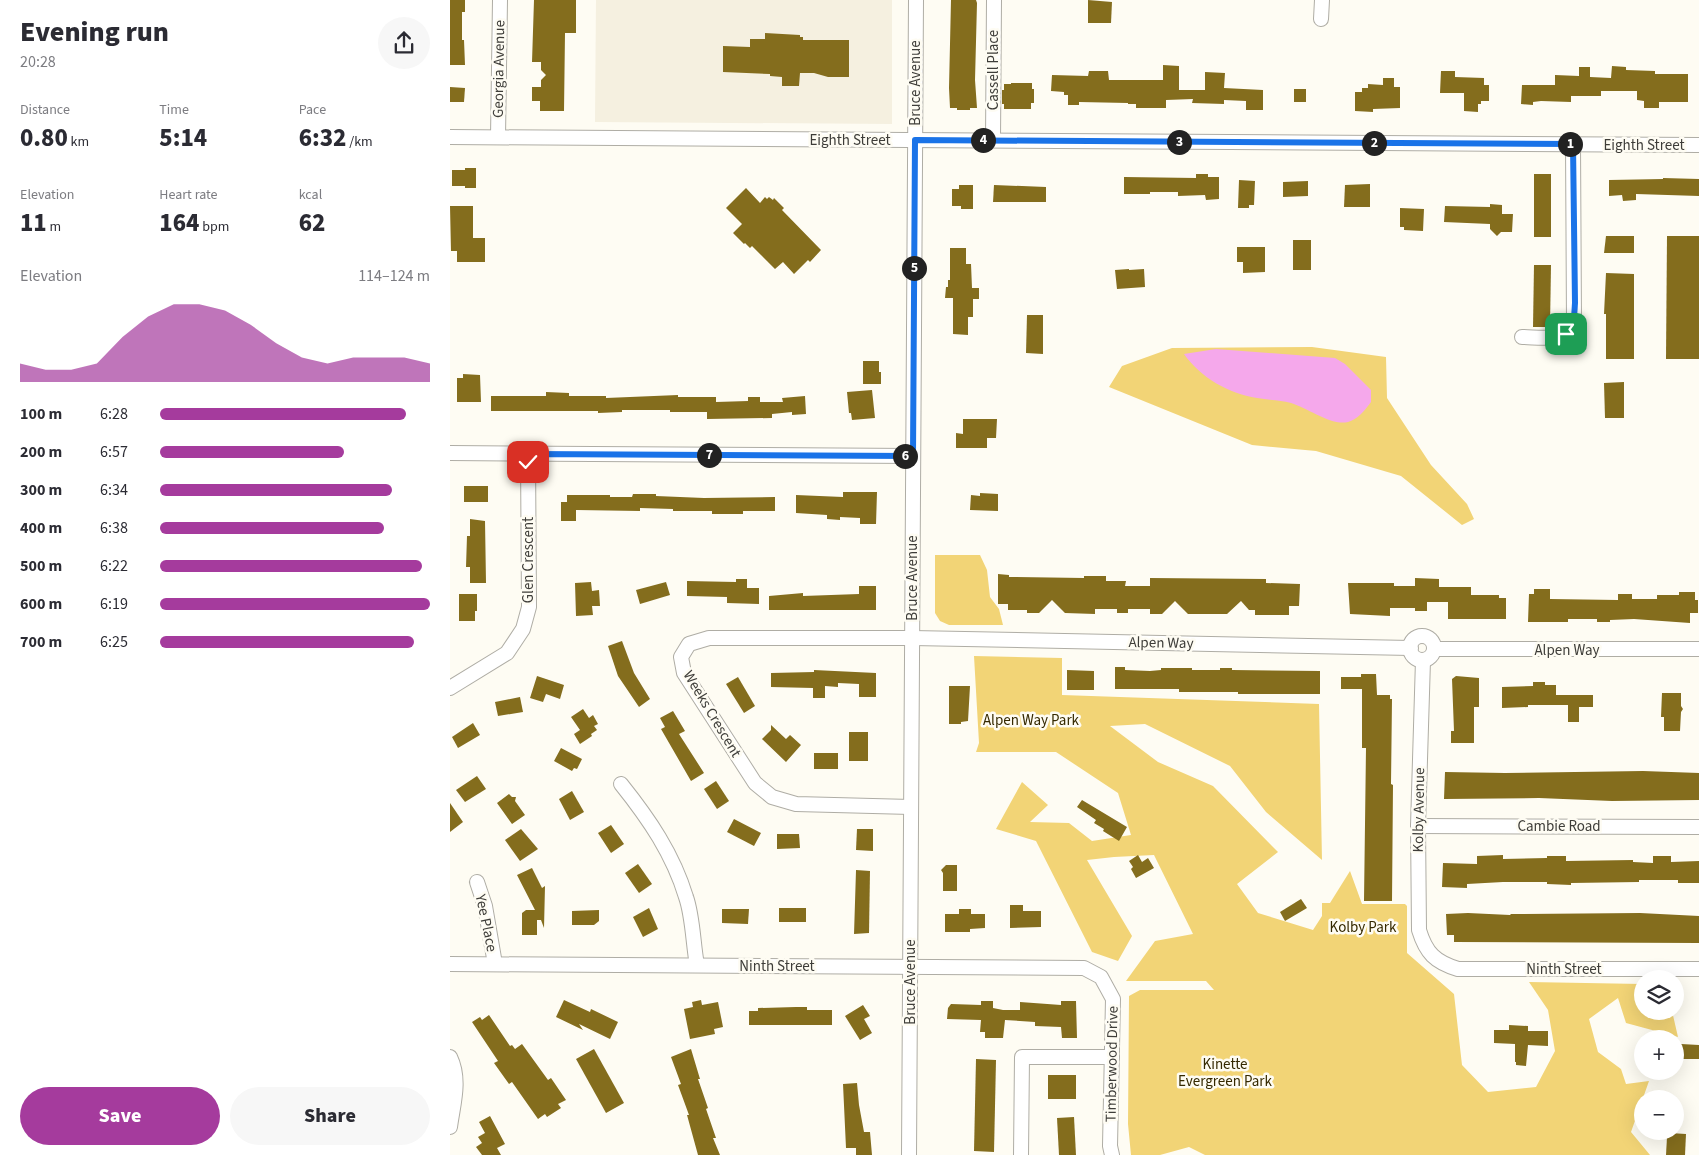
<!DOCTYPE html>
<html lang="en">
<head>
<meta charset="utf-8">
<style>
  body { margin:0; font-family:"Source Sans 3",sans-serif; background:#f7f7f7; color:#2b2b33; height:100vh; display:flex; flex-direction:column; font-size:19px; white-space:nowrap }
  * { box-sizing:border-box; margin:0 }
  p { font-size:16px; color:#7c7c81 }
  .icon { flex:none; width:28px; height:28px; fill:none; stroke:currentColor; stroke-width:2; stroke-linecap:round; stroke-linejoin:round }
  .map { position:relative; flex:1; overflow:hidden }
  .drawer { display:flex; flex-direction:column; background:#fff; width:450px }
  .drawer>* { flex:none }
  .tools { position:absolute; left:1184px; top:970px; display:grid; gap:10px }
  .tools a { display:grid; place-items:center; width:50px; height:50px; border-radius:50%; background:#fff; box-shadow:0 5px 20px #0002; font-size:25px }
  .pin { position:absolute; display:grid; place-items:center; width:42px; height:42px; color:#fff; margin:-21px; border-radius:10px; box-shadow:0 2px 8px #0006 }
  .km { position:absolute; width:25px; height:25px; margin:-12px; border-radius:50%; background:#222; color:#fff; font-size:14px; line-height:25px; text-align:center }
  .round { display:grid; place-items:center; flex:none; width:52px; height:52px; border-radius:26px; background:#f7f7f7 }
  .summary { display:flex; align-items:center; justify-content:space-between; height:85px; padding:0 20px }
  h1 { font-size:28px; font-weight:800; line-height:38px }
  .metrics { display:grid; grid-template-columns:repeat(3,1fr); gap:8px; height:85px; padding:5px 20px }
  .metrics div { display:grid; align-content:center }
  .metrics b { font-size:25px; font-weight:800 }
  .metrics small { font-size:14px; font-weight:400 }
  .metrics p { font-size:14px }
  .chart { height:140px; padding:10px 20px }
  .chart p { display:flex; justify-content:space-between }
  .chart svg { width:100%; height:90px; margin-top:5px; fill:#a53b9d; opacity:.7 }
  .cta { display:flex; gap:10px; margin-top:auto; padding:10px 20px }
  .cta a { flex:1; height:58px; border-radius:30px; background:#a53b9d; color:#fff; font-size:20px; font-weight:800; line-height:58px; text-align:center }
  .cta a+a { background:#f7f7f7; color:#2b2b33 }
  ul { padding:0 20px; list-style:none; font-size:16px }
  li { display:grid; grid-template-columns:80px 60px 1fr; align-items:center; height:38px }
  li i { height:12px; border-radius:6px; background:#a53b9d }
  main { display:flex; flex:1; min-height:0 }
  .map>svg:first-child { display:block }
</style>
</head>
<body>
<main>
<section class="drawer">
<div class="summary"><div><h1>Evening run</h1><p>20:28</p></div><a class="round"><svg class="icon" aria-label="share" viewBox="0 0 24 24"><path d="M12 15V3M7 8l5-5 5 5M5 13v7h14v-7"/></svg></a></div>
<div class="metrics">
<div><p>Distance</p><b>0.80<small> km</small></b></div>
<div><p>Time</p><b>5:14</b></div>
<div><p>Pace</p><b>6:32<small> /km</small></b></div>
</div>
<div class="metrics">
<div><p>Elevation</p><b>11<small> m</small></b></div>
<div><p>Heart rate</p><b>164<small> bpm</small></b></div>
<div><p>kcal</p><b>62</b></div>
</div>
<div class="chart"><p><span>Elevation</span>114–124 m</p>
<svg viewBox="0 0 160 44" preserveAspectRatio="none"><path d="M0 44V35L10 38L20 38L30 35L40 22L50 12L60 6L70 6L80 9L90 16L100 25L110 32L120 35L130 32L140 32L150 32L160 35V44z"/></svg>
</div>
<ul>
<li><b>100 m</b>6:28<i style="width:91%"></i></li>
<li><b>200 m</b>6:57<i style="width:68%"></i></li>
<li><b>300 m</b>6:34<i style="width:86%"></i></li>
<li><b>400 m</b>6:38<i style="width:83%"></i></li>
<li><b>500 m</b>6:22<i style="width:97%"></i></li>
<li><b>600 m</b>6:19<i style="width:100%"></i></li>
<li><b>700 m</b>6:25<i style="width:94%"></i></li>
</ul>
<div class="cta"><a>Save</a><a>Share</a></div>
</section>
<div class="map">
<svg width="1249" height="1155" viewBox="0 0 1249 1155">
  <rect width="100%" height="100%" fill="#fefcf3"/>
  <polygon fill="#f5f0e0" points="146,0 442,0 442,124 145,122"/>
  <g fill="#f2d476">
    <polygon points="862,347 936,357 937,398 981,465 1017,504 1024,519 1012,525 951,476 866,451 802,445 659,387 672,366 722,348"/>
    <polygon points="485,555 530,555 537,570 540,597 549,609 553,625 499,625 490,621 485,613"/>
    <polygon points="524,656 612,658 612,695 869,704 872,860 816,812 780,766 695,724 660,726 708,762 763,786 828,852 787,884 808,913 863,930 872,916 872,903 880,903 900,871 912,904 955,904 957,906 957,953 1004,994 1012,1065 1038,1092 1086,1087 1105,1051 1098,1010 1079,982 1192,984 1192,1011 1222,1011 1228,1037 1176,1023 1168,998 1139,1019 1148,1052 1171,1069 1176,1084 1199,1081 1181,1132 1200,1155 755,1155 739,1147 710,1155 681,1155 678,1124 679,996 690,990 764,990 756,981 676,981 705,941 743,934 704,855 664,857 637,860 682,936 668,961 642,952 586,841 546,829 572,782 598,805 580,822 619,823 642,841 681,835 668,793 606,752 526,752 529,743"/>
  </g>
  <path fill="#f5a8eb" d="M 766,349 L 885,358 L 895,364 L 921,390 L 921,402 C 916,409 907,420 898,422 C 881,426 858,408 841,403 C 830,400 818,400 807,398 C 778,393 751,378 734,354 Z"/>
  <g fill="#846d1d">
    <polygon points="0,0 15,0 15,12 12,12 12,40 14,40 15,65 0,65"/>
    <polygon points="84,0 126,0 126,33 115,33 114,111 90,111 90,101 82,101 82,87 91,87 91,80 96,75 91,70 91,62 82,62"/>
    <polygon points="501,0 526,0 527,3 525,80 527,108 520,108 520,110 507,110 507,108 500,108 499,88"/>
    <polygon points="638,0 662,2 661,23 638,23"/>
    <polygon points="315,33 350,35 350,37 353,37 353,40 399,40 399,77 378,77 364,73 350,73 349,86 332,86 332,77 320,76 320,74 273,72 273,46 300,47 300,39 315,39"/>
    <polygon points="713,65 729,66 729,90 755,90 755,72 775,73 774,88 813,90 813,110 796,110 796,101 774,100 774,104 742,103 743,99 716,100 716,108 686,108 686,104 678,104 678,103 629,102 629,105 618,105 618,95 614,95 614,92 601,91 602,75 638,76 639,71 658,71 659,80 713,80"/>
    <polygon points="1162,66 1176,67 1176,70 1205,71 1205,74 1238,74 1238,102 1209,102 1209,108 1194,108 1194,101 1187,100 1187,91 1151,91 1151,96 1121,96 1121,102 1091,101 1083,102 1083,105 1071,104 1072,85 1105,85 1105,75 1129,76 1129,67 1140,67 1140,77 1161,78"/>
    <polygon points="991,71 1005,71 1005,77 1034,78 1034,85 1039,85 1039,101 1031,101 1031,104 1028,104 1028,112 1014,111 1014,93 990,93"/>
    <polygon points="933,78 944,78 944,87 950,87 950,108 923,109 923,112 905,111 905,92 912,92 912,88 918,88 918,84 933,85"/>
    <polygon points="561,83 582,83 582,89 584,89 584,103 581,103 581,109 554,109 554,104 552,104 552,90 554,90 554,84 561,84"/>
    <polygon points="0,87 15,88 14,102 0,102"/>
    <rect x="844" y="89" width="12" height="13"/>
    <polygon points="15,168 26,168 26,188 15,188 15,186 2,186 2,170 15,170"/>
    <polygon points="746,174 758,174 758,177 769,177 769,199 756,200 755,195 728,196 728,192 700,192 700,194 674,194 674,177 746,178"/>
    <rect x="1084" y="174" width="17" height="63"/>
    <polygon points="1213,178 1249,179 1249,196 1186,194 1186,200 1173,201 1172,195 1159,196 1159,180 1213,179"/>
    <polygon points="789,180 805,181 804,205 799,205 799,208 788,208"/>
    <polygon points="858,181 858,196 833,197 833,182"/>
    <polygon points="920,184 920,207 894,207 895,185"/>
    <polygon points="509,185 523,185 523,209 511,209 511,206 502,206 502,189 509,189"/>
    <polygon points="544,185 596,187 596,202 543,202"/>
    <polygon points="296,188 310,203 315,197 317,199 319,197 323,200 324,198 334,208 332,210 371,250 360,262 358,260 344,274 333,262 325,269 302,246 300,248 295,243 294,244 283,233 292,224 276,208"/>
    <polygon points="1040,204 1052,205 1052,214 1063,214 1062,232 1051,232 1047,236 1040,229 1040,224 994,222 995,206 1040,207"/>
    <polygon points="0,206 23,206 23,238 35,238 35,262 7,262 7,251 1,251"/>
    <polygon points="950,208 974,209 973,231 954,230 954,227 950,227"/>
    <polygon points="1156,236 1184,236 1184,253 1154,253"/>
    <polygon points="1217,236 1249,236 1249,359 1216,359"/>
    <rect x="843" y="240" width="18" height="30"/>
    <polygon points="787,247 815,247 815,272 793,273 793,262 787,262"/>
    <polygon points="500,248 516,248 516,264 521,264 522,288 529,288 529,299 523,299 523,317 518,317 518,335 503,334 503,298 495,298 496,287 498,287 498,280 500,280"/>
    <polygon points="1084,265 1101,265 1100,327 1083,327"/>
    <polygon points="679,269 679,270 694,269 695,287 667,289 665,270"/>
    <polygon points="1156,273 1184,274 1184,359 1156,359 1156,314 1154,314"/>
    <polygon points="577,315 593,315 593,354 576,353"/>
    <polygon points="413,361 429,361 429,372 431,372 431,384 413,384"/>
    <polygon points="13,374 30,375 31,402 7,402 7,378 13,378"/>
    <polygon points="1174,382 1174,418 1155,418 1154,383"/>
    <polygon points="422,390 425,418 402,420 401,413 399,413 397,392"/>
    <polygon points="96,392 119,393 119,396 156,396 156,398 228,395 228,397 266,397 266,402 298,401 298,397 310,397 310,402 333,402 332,398 355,396 356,414 342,415 342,412 322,414 322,418 257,419 257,412 220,412 220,410 172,410 172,412 148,413 148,411 41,411 41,396 96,396"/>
    <polygon points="513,419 547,419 546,438 537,438 537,448 506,448 506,433 513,434"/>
    <rect x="14" y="486" width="24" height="16"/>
    <polygon points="393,492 427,492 426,524 410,524 410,518 390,517 390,520 377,519 377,515 346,513 346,495 393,497"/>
    <polygon points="530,493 548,494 548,511 520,510 521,495 530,496"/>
    <polygon points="183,494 206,494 206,496 254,498 325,497 325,511 293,511 293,514 262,514 262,511 223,511 223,509 190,508 190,511 126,510 126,521 111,521 111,502 117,502 117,495 160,495 160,497 182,497"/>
    <polygon points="20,519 35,521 36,583 20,583 20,567 16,567 17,536 20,536"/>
    <polygon points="548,574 559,575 559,577 634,578 634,576 656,576 656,581 676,581 675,586 700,586 700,578 816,579 816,583 850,584 849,606 839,606 839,615 805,615 805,610 799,610 791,601 777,614 738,614 725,601 712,614 700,614 700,609 678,609 678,613 667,613 667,609 645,609 645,614 615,613 602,600 589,613 577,613 577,610 558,610 558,604 548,604"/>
    <polygon points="965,578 989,579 989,587 1021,587 1021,595 1049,595 1049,598 1056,598 1056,619 998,619 998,602 977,602 977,611 965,611 965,608 940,608 940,616 900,614 898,583 944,583 944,586 965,586"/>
    <polygon points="286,579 297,579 297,588 309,588 309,604 277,603 277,597 237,596 237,581 286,582"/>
    <polygon points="141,582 142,591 149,590 150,606 142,606 143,615 126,616 125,583"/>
    <polygon points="216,582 220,595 190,604 186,590"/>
    <polygon points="409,586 426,586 426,610 319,610 319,596 353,593 353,596 409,594"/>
    <polygon points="1084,589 1100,589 1100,599 1168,600 1168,594 1182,594 1182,599 1207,599 1207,595 1229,595 1229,592 1245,592 1245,600 1248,600 1248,613 1240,613 1240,623 1184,619 1160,620 1160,622 1147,622 1147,619 1118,619 1118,622 1078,622 1079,594 1084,594"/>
    <polygon points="9,594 27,594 27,611 25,611 25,621 9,621"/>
    <polygon points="172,641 184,673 200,699 189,707 168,676 158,646"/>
    <polygon points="665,667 675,667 675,670 700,671 711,670 711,668 742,668 742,670 770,670 770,668 782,668 782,670 870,671 870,694 788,694 788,692 729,692 729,689 665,689"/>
    <polygon points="364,670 426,673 426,697 409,697 409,684 388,683 388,687 375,686 375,698 363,698 363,688 321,687 321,673 364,672"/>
    <polygon points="617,670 644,671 644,690 617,690"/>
    <polygon points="911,674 926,674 927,695 940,695 940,699 942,699 941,784 943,785 942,901 914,901 916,748 912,748 912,689 891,689 891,677 911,677"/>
    <polygon points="87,676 114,685 110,699 96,694 93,702 80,698"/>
    <polygon points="1006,676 1029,678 1029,707 1024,707 1024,743 1001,743 1001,731 1004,731 1002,679"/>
    <polygon points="288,677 305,706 294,713 276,684"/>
    <polygon points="1083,682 1095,682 1095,685 1106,685 1106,695 1143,695 1143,707 1129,707 1129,722 1118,722 1118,705 1078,705 1078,707 1052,708 1052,687 1083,686"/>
    <polygon points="499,686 520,686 518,721 511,722 511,724 499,724"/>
    <polygon points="1212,693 1231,693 1231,706 1233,709 1231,712 1230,731 1214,731 1214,717 1211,717"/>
    <polygon points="70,697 73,712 48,716 45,702"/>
    <polygon points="133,709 139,718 143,715 148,724 144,726 147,730 141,734 142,736 130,744 124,734 130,730 121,717"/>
    <polygon points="223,711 235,731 229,734 254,773 241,781 211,729 215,727 210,718"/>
    <polygon points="23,723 30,735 8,748 2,737"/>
    <polygon points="321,725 336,739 340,735 351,745 336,762 312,739 321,730"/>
    <rect x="399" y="732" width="19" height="29"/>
    <polygon points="111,748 132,759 127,769 124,768 122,771 104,761"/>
    <rect x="364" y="753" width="24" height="16"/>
    <polygon points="1193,771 1249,773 1249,800 1162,801 1089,798 994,799 995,772 1055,773"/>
    <polygon points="27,776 36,789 15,802 6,790"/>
    <polygon points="266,781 279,801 267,809 254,789"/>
    <polygon points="122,791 134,812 120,820 109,799"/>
    <polygon points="59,794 62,797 66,797 65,801 75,815 62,824 47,803"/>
    <polygon points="632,800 677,827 669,841 653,831 654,829 644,823 646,820 627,807"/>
    <polygon points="0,803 13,822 0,832"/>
    <polygon points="284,819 311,833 304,846 277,832"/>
    <polygon points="161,825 174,844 161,853 148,833"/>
    <polygon points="71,829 88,849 70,861 55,840"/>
    <polygon points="407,829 423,829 423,851 406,850"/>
    <polygon points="327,834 349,834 350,848 327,849"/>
    <polygon points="688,855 692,862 698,858 704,868 686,878 681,869 683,867 679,861"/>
    <polygon points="1053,855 1053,859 1097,858 1097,856 1116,856 1116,861 1183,860 1183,862 1203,863 1203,856 1221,856 1221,862 1249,861 1249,883 1228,883 1228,880 1189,880 1189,882 1121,883 1121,885 1097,884 1097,882 1053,882 1017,884 1017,888 992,887 993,863 1027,864 1027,856"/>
    <polygon points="188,864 202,884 189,893 175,873"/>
    <polygon points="496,865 507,865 507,891 493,891 493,873 491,870"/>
    <polygon points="82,868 92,888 95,886 94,928 91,920 87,920 87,935 72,935 72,913 76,910 85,910 67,875"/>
    <polygon points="406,870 420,871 419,933 404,934"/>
    <polygon points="851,899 857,908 835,921 830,912"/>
    <polygon points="560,905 573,905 573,911 591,911 591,927 560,928"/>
    <polygon points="199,908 208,929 193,937 183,917"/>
    <rect x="329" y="908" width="27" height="14"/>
    <polygon points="272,909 299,909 298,924 272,923"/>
    <polygon points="509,909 521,909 521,914 535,914 535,928 520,929 520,932 495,932 495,914 509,914"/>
    <polygon points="149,910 149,921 144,925 122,925 122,911"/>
    <polygon points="1018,913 1060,915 1061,914 1190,913 1249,916 1249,943 1004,942 1004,935 997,935 996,914"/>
    <polygon points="114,1000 140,1012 141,1009 168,1022 160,1039 129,1024 133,1030 106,1017"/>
    <polygon points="251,1000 252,1005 268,1002 273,1027 264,1029 265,1034 240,1039 234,1009 243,1007 242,1002"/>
    <polygon points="531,1001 543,1001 543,1008 553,1010 570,1010 570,1002 611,1005 611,1001 626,1001 627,1038 612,1038 611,1027 585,1026 585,1022 555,1020 553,1038 535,1038 535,1032 530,1032 531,1020 497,1019 498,1008 501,1004 531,1005"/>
    <polygon points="413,1005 420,1016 414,1019 422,1033 410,1040 395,1016"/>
    <polygon points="346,1007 357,1007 357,1010 382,1010 382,1025 299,1025 299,1011 308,1011 308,1008"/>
    <polygon points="39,1015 60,1046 62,1045 65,1049 72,1044 98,1080 101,1078 116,1100 108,1104 111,1108 97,1117 95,1114 88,1119 62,1082 59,1084 44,1063 48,1061 22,1022 30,1017 32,1020"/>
    <polygon points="1059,1025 1078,1026 1078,1031 1098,1031 1098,1046 1078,1045 1076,1066 1066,1065 1066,1062 1065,1062 1065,1044 1044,1043 1044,1030 1059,1030"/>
    <polygon points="1231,1044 1249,1045 1249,1059 1231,1059"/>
    <polygon points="144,1049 174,1103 156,1113 126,1059"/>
    <polygon points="241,1049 250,1079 248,1079 258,1108 256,1109 266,1138 263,1138 270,1155 248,1155 237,1115 239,1115 228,1085 231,1084 221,1057"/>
    <polygon points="526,1059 546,1060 544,1152 524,1151"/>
    <rect x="598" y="1075" width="28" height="24"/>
    <polygon points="407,1083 409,1105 414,1132 420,1132 422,1155 406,1155 406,1148 396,1148 393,1084"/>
    <polygon points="40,1116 55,1144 47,1148 51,1155 32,1155 26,1147 32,1143 28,1137 35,1133 29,1122"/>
    <polygon points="624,1117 626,1155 609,1155 607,1118"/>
    <polygon points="1220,1133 1236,1134 1235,1155 1216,1155 1217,1137"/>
  </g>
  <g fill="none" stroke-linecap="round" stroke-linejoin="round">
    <defs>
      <g id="minor">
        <polyline points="871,19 872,0"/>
        <polyline points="0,137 1249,145"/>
        <polyline points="48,137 50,0"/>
        <polyline points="543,140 544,0"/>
        <path d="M 1072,337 C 1090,337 1116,343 1124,323 L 1123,144"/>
        <polyline points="0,453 463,456"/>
        <circle cx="972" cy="648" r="12"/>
        <polyline points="984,649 1249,649"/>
        <path d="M 973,660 L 968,826 L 969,930 C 976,953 985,962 1008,969 L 1249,969"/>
        <polyline points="0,688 57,653 73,629 79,607 78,454"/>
        <path d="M 171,784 C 199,819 223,854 236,897 C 243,917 243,944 247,965"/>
        <polyline points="461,807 346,804 322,797 305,783 234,673 231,657 239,644 259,638 462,638 961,648"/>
        <polyline points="968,826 1249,827"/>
        <polyline points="27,882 35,906 45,964"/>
        <polyline points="0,964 634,968 651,977 663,999 660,1146 662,1155"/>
        <path d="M 0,1057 C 11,1080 3,1104 0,1127"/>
        <polyline points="459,1155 466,0"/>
        <polyline points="571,1155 572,1057 662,1057"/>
      </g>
    </defs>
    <use href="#minor" stroke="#afada5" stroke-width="16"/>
    <use href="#minor" stroke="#fff" stroke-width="14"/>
  </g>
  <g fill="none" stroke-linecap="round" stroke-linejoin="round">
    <defs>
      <path id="route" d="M 78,462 L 78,454 L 463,456 L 465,140 L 1123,144 L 1125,303 C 1124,316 1125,325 1116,334"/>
    </defs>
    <use href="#route" stroke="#fff" stroke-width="10"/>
    <use href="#route" stroke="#1a73e8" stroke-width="6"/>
  </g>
  <g text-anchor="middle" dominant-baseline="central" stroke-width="5" stroke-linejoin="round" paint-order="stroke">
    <g font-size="15" fill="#3e3d39" stroke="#fefcf3">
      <text transform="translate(49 69) rotate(-89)">Georgia Avenue</text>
      <text transform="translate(543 70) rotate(-90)">Cassell Place</text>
      <text transform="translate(465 83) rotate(-90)">Bruce Avenue</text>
      <text x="400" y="140">Eighth Street</text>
      <text x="1194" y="145">Eighth Street</text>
      <text transform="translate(78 560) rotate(-90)">Glen Crescent</text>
      <text transform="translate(462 578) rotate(-90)">Bruce Avenue</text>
      <text transform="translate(711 643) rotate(1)">Alpen Way</text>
      <text x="1117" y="650">Alpen Way</text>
      <text transform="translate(262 714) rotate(59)">Weeks Crescent</text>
      <text transform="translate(969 810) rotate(-89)">Kolby Avenue</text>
      <text x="1109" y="826">Cambie Road</text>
      <text transform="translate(36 923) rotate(78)">Yee Place</text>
      <text x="327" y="966">Ninth Street</text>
      <text x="1114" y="969">Ninth Street</text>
      <text transform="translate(460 982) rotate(-90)">Bruce Avenue</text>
      <text transform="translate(662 1064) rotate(-89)">Timberwood Drive</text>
    </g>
    <g font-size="15" fill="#352900" stroke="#fefcf3">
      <text x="581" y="720">Alpen Way Park</text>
      <text x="913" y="927">Kolby Park</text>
      <text x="775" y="1064">Kinette<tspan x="775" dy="17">Evergreen Park</tspan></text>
    </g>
  </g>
</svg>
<div class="tools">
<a><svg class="icon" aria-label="layers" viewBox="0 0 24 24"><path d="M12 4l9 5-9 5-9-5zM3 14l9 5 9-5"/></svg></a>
<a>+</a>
<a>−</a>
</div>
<div class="pin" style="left:1116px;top:334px;background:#1e9e55"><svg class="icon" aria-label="arrive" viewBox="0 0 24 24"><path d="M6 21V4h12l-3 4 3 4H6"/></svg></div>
<div class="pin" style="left:78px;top:462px;background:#d93025"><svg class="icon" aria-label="check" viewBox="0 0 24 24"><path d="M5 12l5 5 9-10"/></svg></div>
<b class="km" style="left:1120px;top:144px">1</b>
<b class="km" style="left:924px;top:143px">2</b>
<b class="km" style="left:729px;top:142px">3</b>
<b class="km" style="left:533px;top:140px">4</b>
<b class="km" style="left:464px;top:268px">5</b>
<b class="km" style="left:455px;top:456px">6</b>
<b class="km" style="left:259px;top:455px">7</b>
</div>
</main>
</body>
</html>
